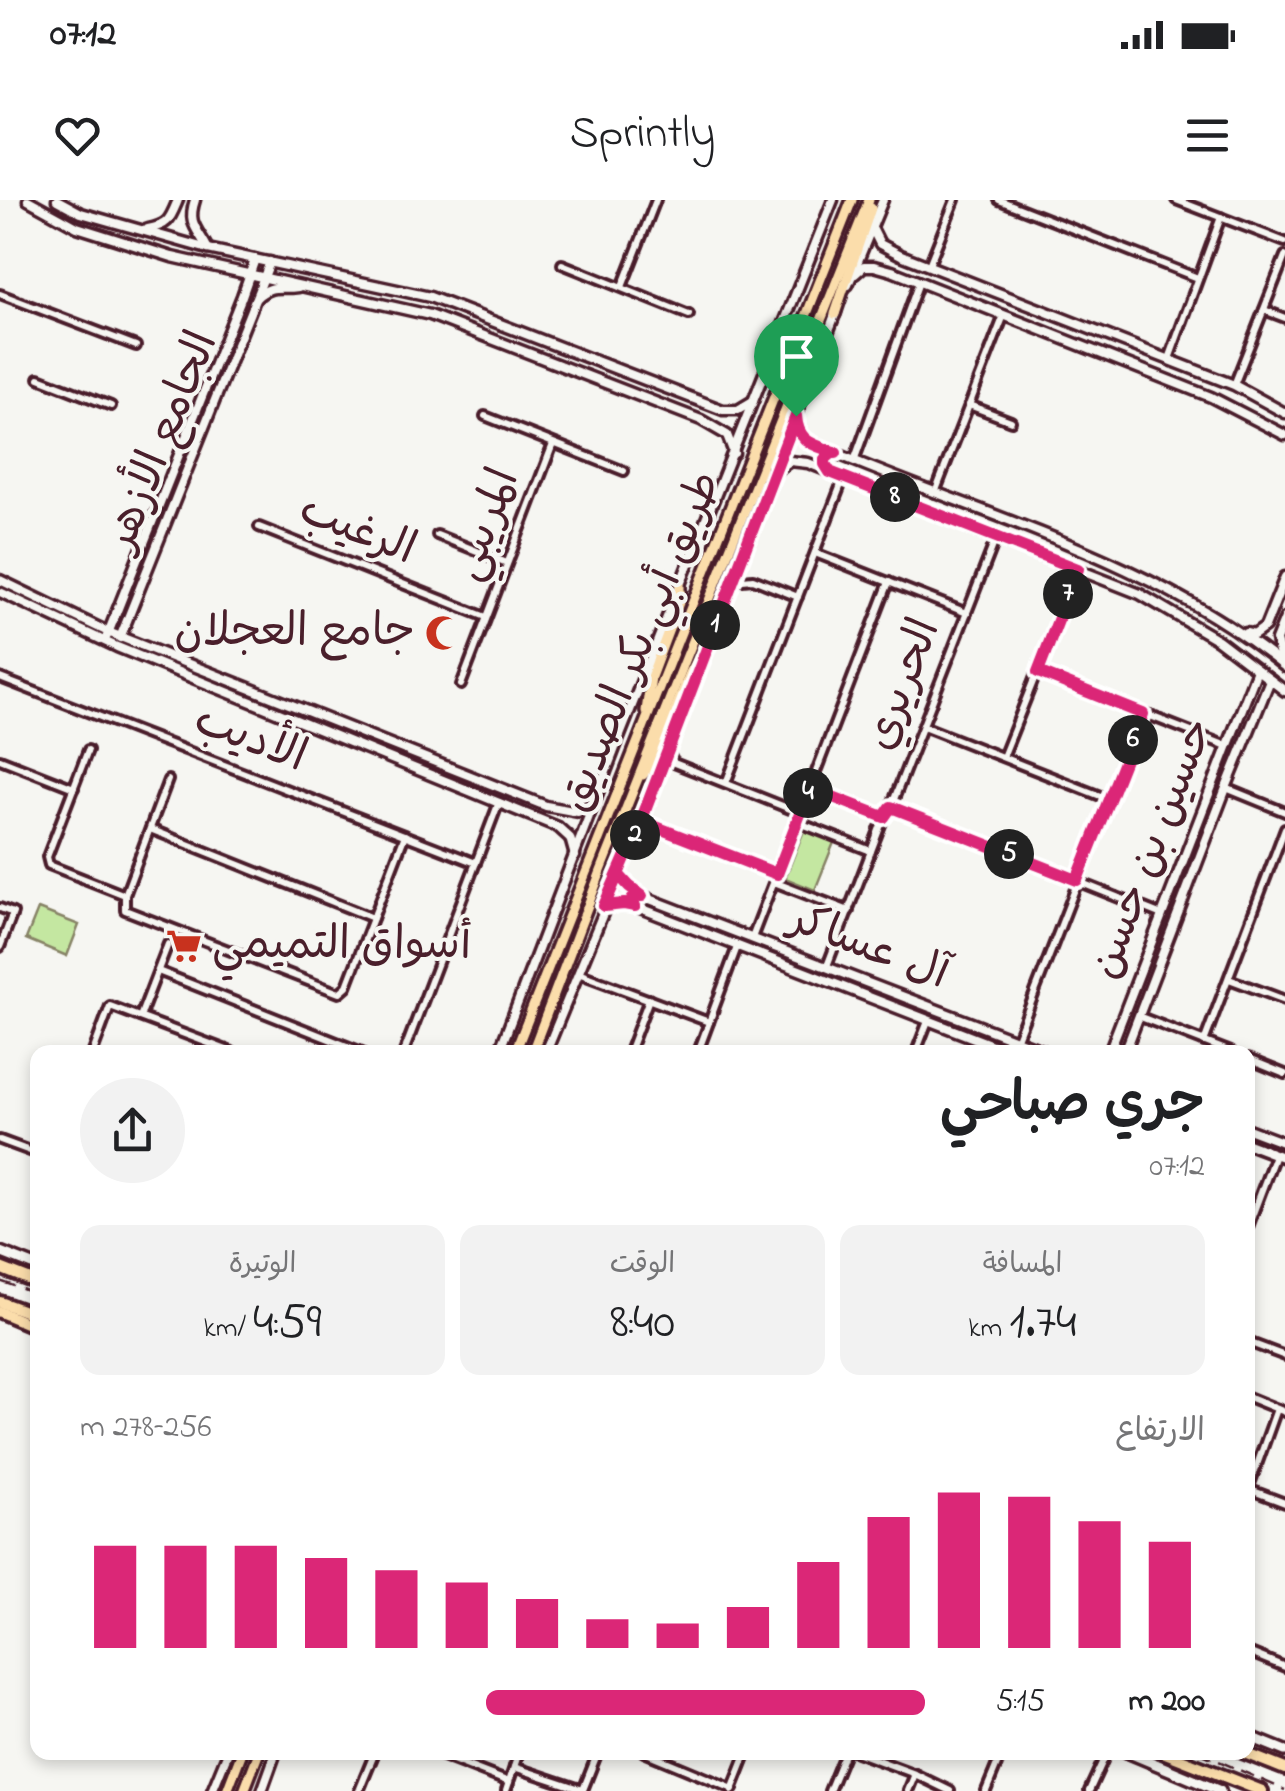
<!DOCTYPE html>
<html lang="ar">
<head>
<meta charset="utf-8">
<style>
  body { margin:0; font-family:"Indie Flower","Playpen Sans Arabic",sans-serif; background:#f2f2f2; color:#202124; direction:rtl; height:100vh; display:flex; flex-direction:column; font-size:38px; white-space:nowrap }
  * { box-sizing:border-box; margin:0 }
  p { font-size:32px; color:#757577 }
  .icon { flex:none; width:55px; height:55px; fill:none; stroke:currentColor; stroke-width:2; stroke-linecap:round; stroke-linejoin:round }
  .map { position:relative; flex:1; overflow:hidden; direction:ltr }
  .sheet { position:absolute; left:30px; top:845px; width:1225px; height:715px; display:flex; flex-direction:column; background:#fff; border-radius:20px; box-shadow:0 5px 15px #0003; direction:rtl }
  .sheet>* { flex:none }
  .pin { position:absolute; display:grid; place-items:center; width:85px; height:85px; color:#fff; margin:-102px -42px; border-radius:50% 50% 50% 0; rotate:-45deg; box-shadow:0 0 10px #0007 }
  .pin .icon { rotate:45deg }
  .km { position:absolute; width:50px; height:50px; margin:-25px; border-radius:50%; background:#222; color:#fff; font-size:28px; line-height:50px; text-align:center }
  .round { display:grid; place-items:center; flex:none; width:105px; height:105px; border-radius:52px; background:#f2f2f2 }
  .overview { display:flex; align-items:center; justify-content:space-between; height:170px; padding:0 50px }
  h1 { font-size:55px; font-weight:600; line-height:75px }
  .figures { display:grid; grid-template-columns:repeat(3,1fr); gap:15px; height:170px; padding:10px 50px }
  .figures div { display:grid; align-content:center; border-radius:20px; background:#f2f2f2; text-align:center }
  .figures b { font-size:50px; font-weight:600 }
  .figures small { font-size:28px; font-weight:400 }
  .figures p { font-size:28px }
  .chart { height:280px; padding:20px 50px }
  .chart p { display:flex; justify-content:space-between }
  .chart svg { width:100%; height:180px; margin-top:10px; stroke:#db2777; stroke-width:6 }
  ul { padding:0 50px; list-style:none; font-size:32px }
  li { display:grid; grid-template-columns:160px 120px 1fr; align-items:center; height:75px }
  li i { height:25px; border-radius:12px; background:#db2777 }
  .status { display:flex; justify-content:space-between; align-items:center; height:70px; padding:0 50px; background:#fff; direction:ltr }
  .status svg { height:28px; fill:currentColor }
  header { display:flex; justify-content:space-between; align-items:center; height:130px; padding:0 50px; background:#fff; font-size:45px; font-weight:600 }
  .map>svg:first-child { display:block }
</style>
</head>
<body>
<div class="status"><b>07:12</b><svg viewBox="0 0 49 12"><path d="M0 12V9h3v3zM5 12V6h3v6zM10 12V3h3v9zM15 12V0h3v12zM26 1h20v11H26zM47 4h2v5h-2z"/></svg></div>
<header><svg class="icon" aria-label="menu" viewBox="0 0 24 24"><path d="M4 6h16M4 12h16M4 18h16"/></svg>Sprintly<svg class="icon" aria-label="heart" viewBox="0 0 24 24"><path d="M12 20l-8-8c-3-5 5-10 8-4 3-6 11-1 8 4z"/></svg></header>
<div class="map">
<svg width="1285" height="1591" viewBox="0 0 1285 1591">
  <rect width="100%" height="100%" fill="#f6f6f2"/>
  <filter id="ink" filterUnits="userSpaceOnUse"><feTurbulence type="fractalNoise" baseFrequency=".01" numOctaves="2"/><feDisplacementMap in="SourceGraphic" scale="20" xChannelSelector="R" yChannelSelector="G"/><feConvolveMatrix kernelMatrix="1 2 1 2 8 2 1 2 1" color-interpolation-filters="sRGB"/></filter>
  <g filter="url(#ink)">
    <g fill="#c4e7a1" stroke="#878366" stroke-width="2.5">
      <polygon points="805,628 835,640 815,690 785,678"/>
      <polygon points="38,709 79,725 67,756 26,739"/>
    </g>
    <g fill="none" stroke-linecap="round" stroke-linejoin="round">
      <defs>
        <g id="minor">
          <polyline points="999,0 1198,78"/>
          <polyline points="1176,0 1285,42"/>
          <polyline points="562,64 689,115"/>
          <polyline points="929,65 955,0"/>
          <polyline points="622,87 656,0"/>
          <polyline points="0,94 136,146"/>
          <polyline points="1264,110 1285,118"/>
          <polyline points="1169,159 1221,17"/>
          <polyline points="39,178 111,206"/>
          <polyline points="1234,185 1285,56"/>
          <polyline points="969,205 1011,221"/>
          <polyline points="485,216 624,271"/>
          <polyline points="854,261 919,82"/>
          <polyline points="935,293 1004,115"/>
          <polyline points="259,327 486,417"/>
          <polyline points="437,335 507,363"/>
          <polyline points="815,353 967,413"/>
          <polyline points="732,381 753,379 798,397"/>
          <polyline points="1038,472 1227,546"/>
          <polyline points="0,478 476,663"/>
          <polyline points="461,485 553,244"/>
          <polyline points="923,526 1108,599"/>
          <polyline points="88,550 47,657 49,665 125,695"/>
          <polyline points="668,552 674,563 800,613"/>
          <polyline points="1003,557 1078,369"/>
          <polyline points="0,559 74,588"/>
          <polyline points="168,580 125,695 125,710 339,793 347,786 405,635"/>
          <polyline points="726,583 844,277"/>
          <polyline points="810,588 884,617"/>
          <polyline points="1226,588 1285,612"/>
          <polyline points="891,607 1162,715"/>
          <polyline points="641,621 777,674"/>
          <polyline points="797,622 871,651"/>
          <polyline points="150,629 373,718"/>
          <polyline points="774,682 849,711"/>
          <polyline points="0,708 13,713 0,747"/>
          <polyline points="752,738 889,382"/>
          <polyline points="827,766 884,617 891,607 996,338"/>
          <polyline points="158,771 362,852"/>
          <polyline points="578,773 709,822"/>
          <polyline points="1229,779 1285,800"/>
          <polyline points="1138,816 1231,852"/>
          <polyline points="140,817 168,744"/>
          <polyline points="1016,841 1143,514"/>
          <polyline points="1204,842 1285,628"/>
          <polyline points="93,852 110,806 232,852"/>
          <polyline points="404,852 499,602"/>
          <polyline points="629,852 649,799"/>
          <polyline points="698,852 737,747"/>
          <polyline points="916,852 928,821"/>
          <polyline points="1248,859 1285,874"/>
          <polyline points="0,940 38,954"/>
          <polyline points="1248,1027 1275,955"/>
          <polyline points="1248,1142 1285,1156"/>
          <polyline points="1248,1197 1285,1212"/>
          <polyline points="1248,1289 1285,1303"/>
          <polyline points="1248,1290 1277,1209"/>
          <polyline points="1248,1452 1285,1467"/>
          <polyline points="432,1552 509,1582"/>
          <polyline points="644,1552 733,1589"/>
          <polyline points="856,1552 915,1574 950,1591"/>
          <polyline points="514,1567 583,1590"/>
          <polyline points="583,1590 598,1552"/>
          <polyline points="732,1590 747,1552"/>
          <polyline points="359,1591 375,1552"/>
          <polyline points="506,1591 519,1552"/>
          <polyline points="829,1591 845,1552"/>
          <polyline points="908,1591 915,1574"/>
          <polyline points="986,1591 1002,1552"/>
          <polyline points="1089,1591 1107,1552"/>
        </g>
        <g id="tertiary">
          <polyline points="28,0 77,27 172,57 430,115 701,220 727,235 734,253"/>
          <polyline points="57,0 81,13 208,49 430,97 723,210 738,210 753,201"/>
          <path d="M 195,0 C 187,24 197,28 208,49"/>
          <path d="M 148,29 C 169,25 170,19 178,0"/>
          <polyline points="873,30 880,44 901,55 1234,185 1285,213"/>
          <polyline points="855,74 864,66 874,66 892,71 1211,197 1285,235"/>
          <polyline points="848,85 883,0"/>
          <path d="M 256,98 C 272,83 279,90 298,87"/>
          <path d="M 796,220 L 799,233 L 807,241 C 967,312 1148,354 1285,467"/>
          <polyline points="777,270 790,261 808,263 1140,394 1218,440 1285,491"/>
          <polyline points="0,380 108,432 546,606 578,612 594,601"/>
          <polyline points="0,392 117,447 558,627 570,638 575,656"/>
          <polyline points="1246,433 1254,435 1265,427 1285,377"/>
          <polyline points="107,436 242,96 255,59"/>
          <polyline points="120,438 270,62"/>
          <polyline points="708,444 836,112"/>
          <polyline points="1282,464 1276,440 1285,418"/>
          <polyline points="618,674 629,686 642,696 1047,852"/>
          <polyline points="604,706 624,704 635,706 1010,852"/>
          <polyline points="499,852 615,548 833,0"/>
          <polyline points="546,852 641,621 703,457"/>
          <polyline points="1109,852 1257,470"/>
          <polyline points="1125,852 1226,588 1270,480"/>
          <polyline points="1248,929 1285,943"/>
          <polyline points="1248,944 1285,958"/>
          <polyline points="212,1591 228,1552"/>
          <polyline points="262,1591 276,1552"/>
        </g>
        <g id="secondary">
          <polyline points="0,1052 38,1067"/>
          <polyline points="1248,1536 1285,1551"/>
          <polyline points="1127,1552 1220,1591"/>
        </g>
        <g id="primary">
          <polyline points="835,114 871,8"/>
          <polyline points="646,511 651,477 680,400 680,385"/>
          <polyline points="643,575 651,566 690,473 708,442"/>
          <polyline points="515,852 852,0"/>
          <polyline points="532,852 601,671 869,0"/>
          <polyline points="227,1591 242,1552"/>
          <polyline points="244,1591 259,1552"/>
        </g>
        <g id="trunk">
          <polyline points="0,1068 38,1083"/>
          <polyline points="0,1102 38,1116"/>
          <polyline points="0,1112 38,1128"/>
          <polyline points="1163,1552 1262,1591"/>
          <polyline points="1242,1552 1285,1569"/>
        </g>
      </defs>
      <use href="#minor" stroke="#4a1f2b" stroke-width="14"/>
      <use href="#tertiary" stroke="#4a1f2b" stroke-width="15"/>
      <use href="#secondary" stroke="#4a1f2b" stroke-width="16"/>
      <use href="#primary" stroke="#4a1f2b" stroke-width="16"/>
      <use href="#trunk" stroke="#4a1f2b" stroke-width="18"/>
      <use href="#minor" stroke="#f6f6f2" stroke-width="6"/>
      <use href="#tertiary" stroke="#f6f6f2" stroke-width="8"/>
      <use href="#secondary" stroke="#f6f6f2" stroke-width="9"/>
      <use href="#primary" stroke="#fbddab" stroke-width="9"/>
      <use href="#trunk" stroke="#fbddab" stroke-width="10"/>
      <g stroke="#4a1f2b" stroke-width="2.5" stroke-dasharray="15 8" stroke-linecap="butt">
        <polyline points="0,1081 38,1095"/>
        <polyline points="1198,1552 1285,1590"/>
      </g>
    </g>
  </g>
  <g fill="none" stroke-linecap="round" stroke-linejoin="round" filter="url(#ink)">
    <defs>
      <path id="route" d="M 796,216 L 641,621 L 604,706 L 624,704 L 635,706 L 632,700 L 636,695 L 642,696 L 629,686 L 618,674 L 641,621 L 777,674 L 810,588 L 884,617 L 891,607 L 1077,680 L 1143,514 L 1038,472 L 1078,369 L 830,272 L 825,264 L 825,259 L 832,253 L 836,253 C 814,244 798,244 796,216"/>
    </defs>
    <use href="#route" stroke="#fff" stroke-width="20"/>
    <use href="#route" stroke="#db2777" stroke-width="12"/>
  </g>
  <defs>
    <symbol id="mosque-bare" viewBox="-9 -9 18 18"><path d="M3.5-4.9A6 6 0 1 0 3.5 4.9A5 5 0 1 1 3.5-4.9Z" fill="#c8321e" stroke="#f6f6f2" stroke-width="2.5" paint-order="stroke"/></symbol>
    <symbol id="supermarket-bare" viewBox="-9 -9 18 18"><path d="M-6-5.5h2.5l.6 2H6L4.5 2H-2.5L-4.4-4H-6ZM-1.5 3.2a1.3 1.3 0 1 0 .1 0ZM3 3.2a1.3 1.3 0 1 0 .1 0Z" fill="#c8321e" stroke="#f6f6f2" stroke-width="2.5" paint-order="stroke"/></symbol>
  </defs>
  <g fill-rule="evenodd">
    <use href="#mosque-bare" x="418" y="408" width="50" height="50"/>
    <use href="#supermarket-bare" x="159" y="721" width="50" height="50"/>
  </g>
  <g text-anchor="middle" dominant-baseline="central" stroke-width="8" stroke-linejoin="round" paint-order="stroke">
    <g font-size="45" fill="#4a1f2b" stroke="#f6f6f2">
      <text transform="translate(163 242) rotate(-68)">الجامع الأزهر</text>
      <text transform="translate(487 325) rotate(-69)">المريبي</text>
      <text transform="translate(357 331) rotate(22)">الرغيب</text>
      <text transform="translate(642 442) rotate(-68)">طريق أبي بكر الصديق</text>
      <text transform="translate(904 485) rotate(-69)">الحريري</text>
      <text transform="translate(250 540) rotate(21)">الأديب</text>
      <text transform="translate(1153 649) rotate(-69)">حسين بن حسن</text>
      <text transform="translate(869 748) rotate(21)">آل عساكر</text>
    </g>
    <g font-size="45" fill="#4a1f2b" stroke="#f6f6f2" text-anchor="end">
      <text x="415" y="433">جامع العجلان</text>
      <text x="212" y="746" text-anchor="start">أسواق التميمي</text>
    </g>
  </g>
</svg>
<div class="pin" style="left:796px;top:216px;background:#1e9e55"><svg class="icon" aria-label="arrive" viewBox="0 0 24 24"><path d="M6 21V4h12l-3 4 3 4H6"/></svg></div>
<b class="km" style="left:715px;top:425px">1</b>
<b class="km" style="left:635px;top:635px">2</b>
<b class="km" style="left:808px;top:593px">4</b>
<b class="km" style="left:1009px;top:654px">5</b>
<b class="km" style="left:1133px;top:540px">6</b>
<b class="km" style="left:1068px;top:394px">7</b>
<b class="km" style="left:895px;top:297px">8</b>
<section class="sheet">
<div class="overview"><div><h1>جري صباحي</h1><p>07:12</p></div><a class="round"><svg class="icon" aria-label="share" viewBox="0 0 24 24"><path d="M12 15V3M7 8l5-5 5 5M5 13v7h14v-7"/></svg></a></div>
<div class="figures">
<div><p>المسافة</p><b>1.74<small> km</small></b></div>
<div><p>الوقت</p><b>8:40</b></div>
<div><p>الوتيرة</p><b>4:59<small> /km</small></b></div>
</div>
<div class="chart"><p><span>الارتفاع</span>256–278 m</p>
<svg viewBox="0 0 160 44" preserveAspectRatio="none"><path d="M5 44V19M15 44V19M25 44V19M35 44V22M45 44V25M55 44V28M65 44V32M75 44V37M85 44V38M95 44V34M105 44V23M115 44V12M125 44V6M135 44V7M145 44V13M155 44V18"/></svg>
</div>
<ul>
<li><b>200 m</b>5:15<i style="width:52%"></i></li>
</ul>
</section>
</div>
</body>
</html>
